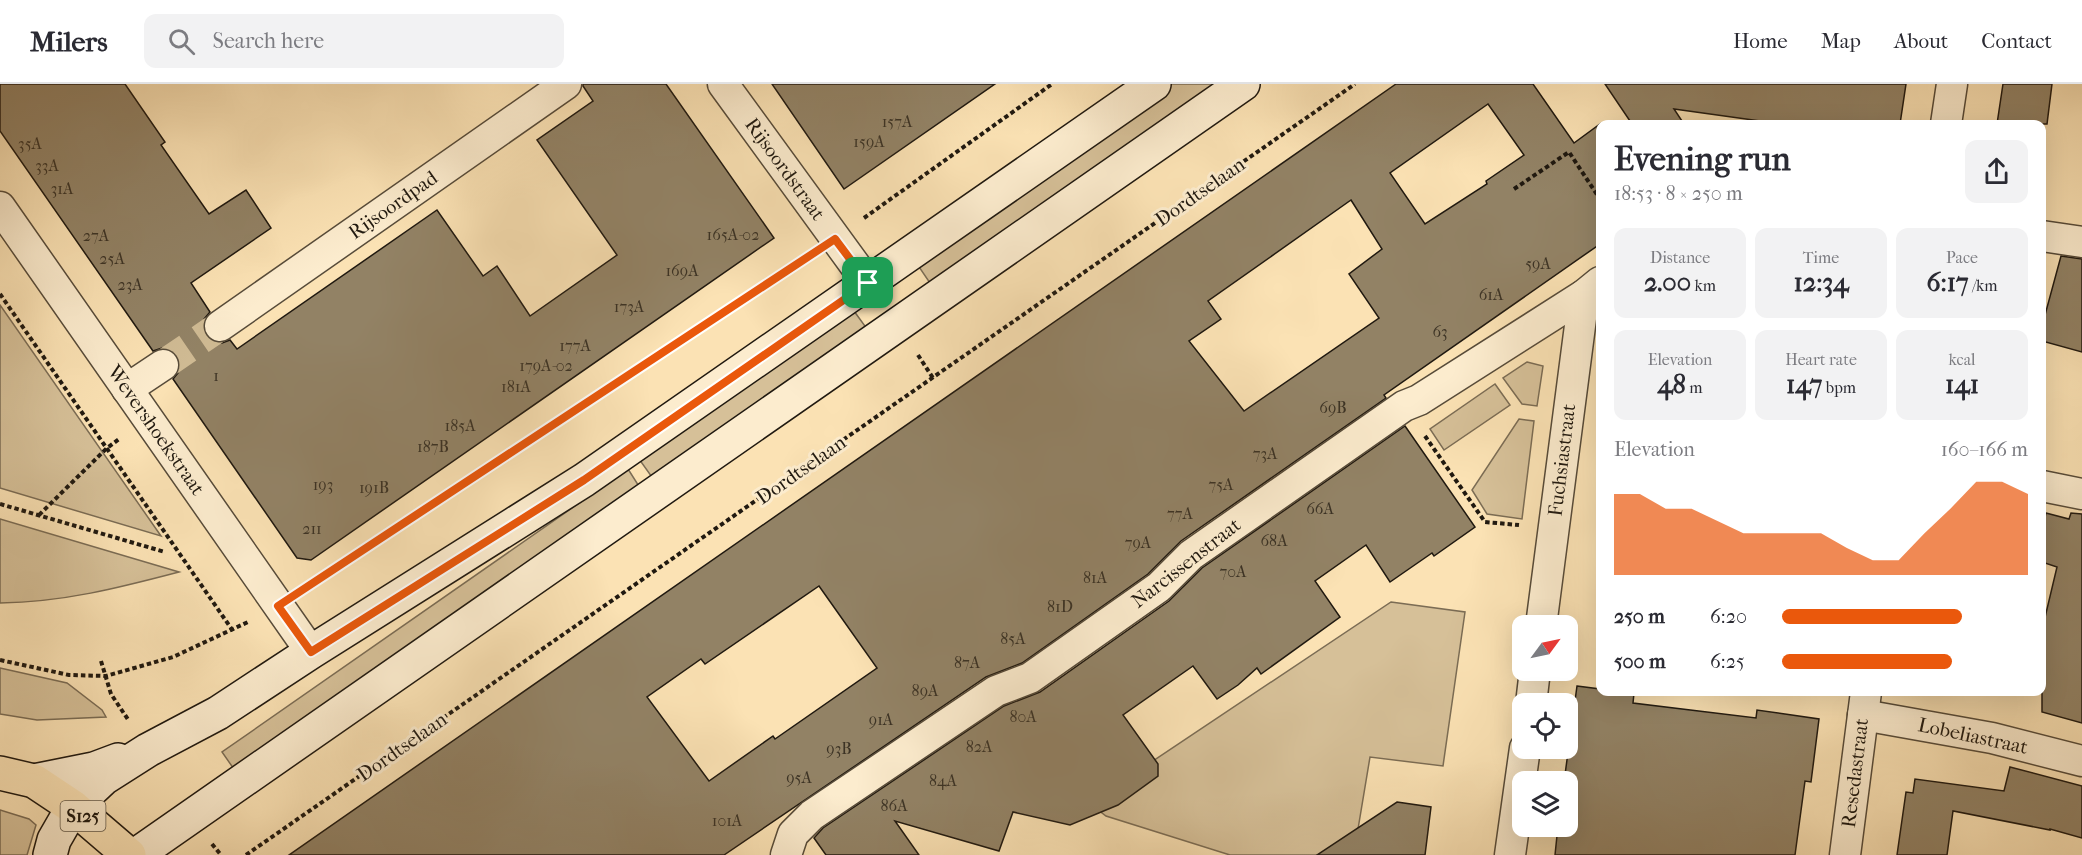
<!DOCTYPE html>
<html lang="en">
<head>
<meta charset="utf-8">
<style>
  body { margin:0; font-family:"IM FELL French Canon",serif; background:#f2f2f3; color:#2b2b33; height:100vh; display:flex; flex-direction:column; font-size:22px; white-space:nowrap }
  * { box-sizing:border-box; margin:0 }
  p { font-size:20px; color:#7c7c81 }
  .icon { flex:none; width:33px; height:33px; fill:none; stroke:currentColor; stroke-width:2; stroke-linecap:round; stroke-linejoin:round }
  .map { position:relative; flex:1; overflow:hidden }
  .side { position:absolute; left:1596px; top:36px; width:450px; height:576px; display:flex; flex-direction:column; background:#fff; border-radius:12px; box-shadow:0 6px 24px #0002 }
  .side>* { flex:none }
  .needle { width:39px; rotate:57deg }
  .controls { position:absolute; left:1512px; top:531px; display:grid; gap:12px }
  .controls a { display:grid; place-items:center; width:66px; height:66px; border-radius:12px; background:#fff; box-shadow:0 6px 24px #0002; font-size:30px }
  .pin { position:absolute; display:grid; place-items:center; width:51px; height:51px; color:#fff; margin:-26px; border-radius:12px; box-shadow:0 3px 9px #0006 }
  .round { display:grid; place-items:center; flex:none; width:63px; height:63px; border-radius:12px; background:#f2f2f3 }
  .head { display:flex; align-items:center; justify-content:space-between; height:102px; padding:0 18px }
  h1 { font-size:33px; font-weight:700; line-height:45px }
  .figures { display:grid; grid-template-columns:repeat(3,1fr); gap:9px; height:102px; padding:6px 18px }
  .figures div { display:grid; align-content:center; border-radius:12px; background:#f2f2f3; text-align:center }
  .figures b { font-size:26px; font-weight:700 }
  .figures small { font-size:16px; font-weight:400 }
  .figures p { font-size:16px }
  .chart { height:168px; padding:12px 18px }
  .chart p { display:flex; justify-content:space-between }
  .chart svg { width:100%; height:108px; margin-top:6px; fill:#ea580c; opacity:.7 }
  ul { padding:0 18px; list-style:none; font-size:20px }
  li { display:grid; grid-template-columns:96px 72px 1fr; align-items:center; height:45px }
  li i { height:15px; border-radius:8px; background:#ea580c }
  header { display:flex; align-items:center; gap:36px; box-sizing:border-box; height:84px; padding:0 30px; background:#fff; border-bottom:2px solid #e1e1e2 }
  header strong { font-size:28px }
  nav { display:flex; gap:33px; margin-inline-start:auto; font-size:21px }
  .search { width:420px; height:54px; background:#f2f2f3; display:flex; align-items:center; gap:15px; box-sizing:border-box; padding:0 21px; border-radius:12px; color:#7c7c81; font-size:22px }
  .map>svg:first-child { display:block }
</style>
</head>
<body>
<header>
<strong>Milers</strong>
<div class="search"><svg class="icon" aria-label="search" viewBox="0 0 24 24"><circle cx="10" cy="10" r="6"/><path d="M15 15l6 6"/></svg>Search here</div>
<nav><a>Home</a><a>Map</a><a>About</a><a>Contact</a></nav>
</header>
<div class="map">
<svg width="2082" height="771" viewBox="0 0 2082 771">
  <rect width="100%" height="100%" fill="#fbe2b4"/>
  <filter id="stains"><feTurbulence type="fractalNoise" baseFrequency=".00333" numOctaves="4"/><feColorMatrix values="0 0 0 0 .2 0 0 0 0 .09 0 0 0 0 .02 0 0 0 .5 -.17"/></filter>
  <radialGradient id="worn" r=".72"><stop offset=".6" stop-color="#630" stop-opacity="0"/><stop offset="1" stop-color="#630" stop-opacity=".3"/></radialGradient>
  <g fill="#d6c098" stroke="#7b6c54" stroke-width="1.5">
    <polygon points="1169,0 1225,0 932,202 915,177"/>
    <polygon points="0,221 161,452 0,404"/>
    <polygon points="854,227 870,249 654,396 639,375"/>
    <polygon points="1527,278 1543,282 1537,322 1522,320 1503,294"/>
    <polygon points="1495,300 1510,321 1444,366 1430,345"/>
    <polygon points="1519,335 1534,337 1522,435 1487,430 1472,406"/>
    <polygon points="628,385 642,407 236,688 222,668"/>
    <path d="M 0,435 L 179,488 C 118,504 64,518 0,519 Z"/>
    <polygon points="1391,518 1465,528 1443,682 1370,673 1358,745 1333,771 1230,771 1106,732 1097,725 1096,715"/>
    <polygon points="0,584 67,599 102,626 106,633 37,636 0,630"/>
    <polygon points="0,726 29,735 36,741 27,771 0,771"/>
  </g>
  <g fill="#928265" stroke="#201910" stroke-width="1.5" fill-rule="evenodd">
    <polygon points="0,0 125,0 165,58 161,61 209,130 246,106 271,144 191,199 210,228 204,235 203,244 206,251 213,258 222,259 230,256 237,265 437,126 483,192 497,182 530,232 617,171 537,56 593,17 583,2 583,0 666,0 774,154 311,476 297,474 173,295 178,289 180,280 177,271 171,266 162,264 153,267 0,47"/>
    <polygon points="772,0 995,0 844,105"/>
    <path d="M 1396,0 L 1533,0 L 1574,59 L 1600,40 L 1600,160 L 1384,311 L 1386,314 L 1181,457 L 1148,490 L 1022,579 L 986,593 L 724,771 L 289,771 ZM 1488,20 L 1524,71 L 1486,97 L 1487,100 L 1425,140 L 1390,89 ZM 1351,116 L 1382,165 L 1349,190 L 1379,234 L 1244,327 L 1189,257 L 1221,235 L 1208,217 ZM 819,502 L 877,584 L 775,655 L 773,652 L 709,697 L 647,613 L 701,575 L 705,580 Z"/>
    <polygon points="1605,0 1906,0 1900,40 1781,40 1674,25 1684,40 1632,40"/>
    <polygon points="2003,0 2052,0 2047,40 1997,40"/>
    <polygon points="2061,172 2082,175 2082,268 2042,257 2042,242"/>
    <polygon points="1405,342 1475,443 1434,472 1432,469 1390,498 1366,461 1315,497 1340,533 1261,590 1257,584 1238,601 1217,615 1193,582 1123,631 1158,680 1158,692 1118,721 1070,741 1013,728 999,767 895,737 919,771 826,771 814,754 823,744 1004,622 1040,608 1169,517 1202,484"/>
    <polygon points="2046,429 2069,435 2071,429 2082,430 2082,639 2042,628 2042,546 2057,483 2042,478 2042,445"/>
    <polygon points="1577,602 1600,605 1600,608 1634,609 1633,619 1756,634 1757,626 1819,635 1811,698 1805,697 1795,771 1555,771 1558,742 1568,742 1568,698 1564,698"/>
    <polygon points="2010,683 2082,702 2082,754 2050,745 2050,746 1953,727 1947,771 1897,771 1906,708 1913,709 1915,695 2004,707"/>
    <polygon points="1397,718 1431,723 1425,771 1317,771"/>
  </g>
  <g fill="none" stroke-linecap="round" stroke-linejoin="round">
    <polyline stroke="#cfba93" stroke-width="30" stroke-dasharray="30 15" stroke-linecap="butt" points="163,281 220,242"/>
    <defs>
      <g id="street">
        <polyline points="723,0 868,199"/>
        <polyline points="1946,40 1952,0"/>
        <polyline points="0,123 311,568"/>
        <polyline points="2042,152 2082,158"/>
        <polyline points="220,242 566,0"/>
        <polyline points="127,305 163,281"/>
        <polyline points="2042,402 2082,410"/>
        <polyline points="1541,542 1584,211"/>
        <polyline points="1531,620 1535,586"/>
        <polyline points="1863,631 1992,654 2082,677"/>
        <polyline points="786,771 793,750 812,731 996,607 1030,594 1159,503 1191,471 1404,322 1419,316 1584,211 1600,198"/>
        <polyline points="1510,771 1525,664"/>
        <polyline points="1845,771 1866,608"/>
      </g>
      <g id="secondary">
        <polyline points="34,697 94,685 118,676"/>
        <polyline points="50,771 54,756 73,723 104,694 148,666 218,629 311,568 584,396 1154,0"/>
        <polyline points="136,771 1243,0"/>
      </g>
      <polyline id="primary" points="0,689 34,697 73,723 129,771"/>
    </defs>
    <use href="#street" stroke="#574b39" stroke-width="33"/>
    <use href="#secondary" stroke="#201910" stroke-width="36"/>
    <use href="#primary" stroke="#201910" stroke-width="36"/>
    <g stroke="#201910" stroke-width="4" stroke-dasharray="4.5 3" stroke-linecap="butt">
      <polyline points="1514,105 1569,68 1600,115"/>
      <polyline points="864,134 1052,0"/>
      <polyline points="0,210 233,547"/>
      <polyline points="918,271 933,294"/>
      <polyline points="1425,352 1485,438 1519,441"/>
      <polyline points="0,420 165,468"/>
      <polyline points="39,431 107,364 119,355"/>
      <polyline points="306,503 806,174"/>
      <polyline points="0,576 69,591 106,592 173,573 248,538"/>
      <polyline points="101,577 111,610 129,637"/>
      <polyline points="212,760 221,771"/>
      <polyline points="246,771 1355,0"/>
    </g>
    <use href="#street" stroke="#fcecce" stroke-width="30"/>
    <use href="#secondary" stroke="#fcecce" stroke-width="33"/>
    <use href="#primary" stroke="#fbe2b4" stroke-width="33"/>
  </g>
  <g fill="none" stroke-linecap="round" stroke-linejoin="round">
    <defs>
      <polygon id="route" points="835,155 868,199 584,396 311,568 278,522"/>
    </defs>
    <use href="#route" stroke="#fff" stroke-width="12"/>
    <use href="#route" stroke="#ea580c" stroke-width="8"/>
  </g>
  <g text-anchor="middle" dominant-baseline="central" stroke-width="6" stroke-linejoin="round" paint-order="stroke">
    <g font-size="16" fill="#3c3325">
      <text x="897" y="37">157A</text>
      <text x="869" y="57">159A</text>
      <text x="30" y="59">35A</text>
      <text x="47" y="81">33A</text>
      <text x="62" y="104">31A</text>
      <text x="733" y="150">165A-02</text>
      <text x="96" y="151">27A</text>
      <text x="112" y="174">25A</text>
      <text x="1538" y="179">59A</text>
      <text x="682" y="186">169A</text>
      <text x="130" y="200">23A</text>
      <text x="1491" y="210">61A</text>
      <text x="629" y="222">173A</text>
      <text x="1440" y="247">63</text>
      <text x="575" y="261">177A</text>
      <text x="546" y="281">179A-02</text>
      <text x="216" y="291">1</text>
      <text x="516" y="302">181A</text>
      <text x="1333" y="323">69B</text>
      <text x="460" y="341">185A</text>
      <text x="433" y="362">187B</text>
      <text x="1265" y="369">73A</text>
      <text x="323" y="400">193</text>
      <text x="1221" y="400">75A</text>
      <text x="374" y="403">191B</text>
      <text x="1320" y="424">66A</text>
      <text x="1180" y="429">77A</text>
      <text x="312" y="444">211</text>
      <text x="1274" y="456">68A</text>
      <text x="1138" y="458">79A</text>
      <text x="1233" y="487">70A</text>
      <text x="1095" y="493">81A</text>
      <text x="1060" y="522">81D</text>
      <text x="1013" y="554">85A</text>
      <text x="967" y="578">87A</text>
      <text x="925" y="606">89A</text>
      <text x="1023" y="632">80A</text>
      <text x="881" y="635">91A</text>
      <text x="979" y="662">82A</text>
      <text x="839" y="664">93B</text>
      <text x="799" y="693">95A</text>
      <text x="943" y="696">84A</text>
      <text x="894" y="721">86A</text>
      <text x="727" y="736">101A</text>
    </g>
    <rect fill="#fcecce" stroke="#625849" stroke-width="1.5" x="60.5" y="717" width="45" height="30" rx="4.5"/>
    <g font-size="18" font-weight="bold" fill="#201910">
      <text x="83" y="732">S125</text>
    </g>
    <g font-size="20" fill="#201910" stroke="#fcecce">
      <text transform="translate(785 85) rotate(54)">Rijsoordstraat</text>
      <text transform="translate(1200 108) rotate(-35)">Dordtselaan</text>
      <text transform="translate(393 121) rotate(-35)">Rijsoordpad</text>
      <text transform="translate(156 346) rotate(55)">Wevershoekstraat</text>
      <text transform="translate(1562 376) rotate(-83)">Fuchsiastraat</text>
      <text transform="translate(801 386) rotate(-35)">Dordtselaan</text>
      <text transform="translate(1186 479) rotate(-38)">Narcissenstraat</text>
      <text transform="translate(1973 652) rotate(12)">Lobeliastraat</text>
      <text transform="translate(402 663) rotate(-35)">Dordtselaan</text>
      <text transform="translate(1855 689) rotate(-83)">Resedastraat</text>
    </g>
  </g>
  <rect width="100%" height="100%" filter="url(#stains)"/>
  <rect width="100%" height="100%" fill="url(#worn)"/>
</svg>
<div class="controls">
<a><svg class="needle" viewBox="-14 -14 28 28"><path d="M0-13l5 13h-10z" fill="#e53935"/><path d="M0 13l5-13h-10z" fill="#7c7c81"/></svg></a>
<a><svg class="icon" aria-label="locate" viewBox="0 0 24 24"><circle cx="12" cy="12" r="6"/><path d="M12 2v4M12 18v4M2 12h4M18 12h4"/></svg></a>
<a><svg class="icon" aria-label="layers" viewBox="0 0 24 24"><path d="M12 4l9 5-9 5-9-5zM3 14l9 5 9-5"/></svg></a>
</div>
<div class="pin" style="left:868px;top:199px;background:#1e9e55"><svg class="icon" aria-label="arrive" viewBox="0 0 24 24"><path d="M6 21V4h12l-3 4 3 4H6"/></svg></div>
<section class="side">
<div class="head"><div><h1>Evening run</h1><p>18:53 · 8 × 250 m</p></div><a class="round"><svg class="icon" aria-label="share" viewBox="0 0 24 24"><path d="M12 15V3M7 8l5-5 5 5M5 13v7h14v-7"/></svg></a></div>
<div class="figures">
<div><p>Distance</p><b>2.00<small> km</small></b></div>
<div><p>Time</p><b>12:34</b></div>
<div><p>Pace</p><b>6:17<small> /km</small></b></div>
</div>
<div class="figures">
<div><p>Elevation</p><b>48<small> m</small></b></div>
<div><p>Heart rate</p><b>147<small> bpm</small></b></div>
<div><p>kcal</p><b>141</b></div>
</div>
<div class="chart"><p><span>Elevation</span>160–166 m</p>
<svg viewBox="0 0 160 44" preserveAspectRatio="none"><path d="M0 44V11L10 11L20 17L30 17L40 22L50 27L60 27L70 27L80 27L90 33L100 38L110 38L120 27L130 17L140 6L150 6L160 11V44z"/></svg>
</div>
<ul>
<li><b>250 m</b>6:20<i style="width:73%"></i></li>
<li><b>500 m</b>6:25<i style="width:69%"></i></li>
</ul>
</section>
</div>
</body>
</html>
